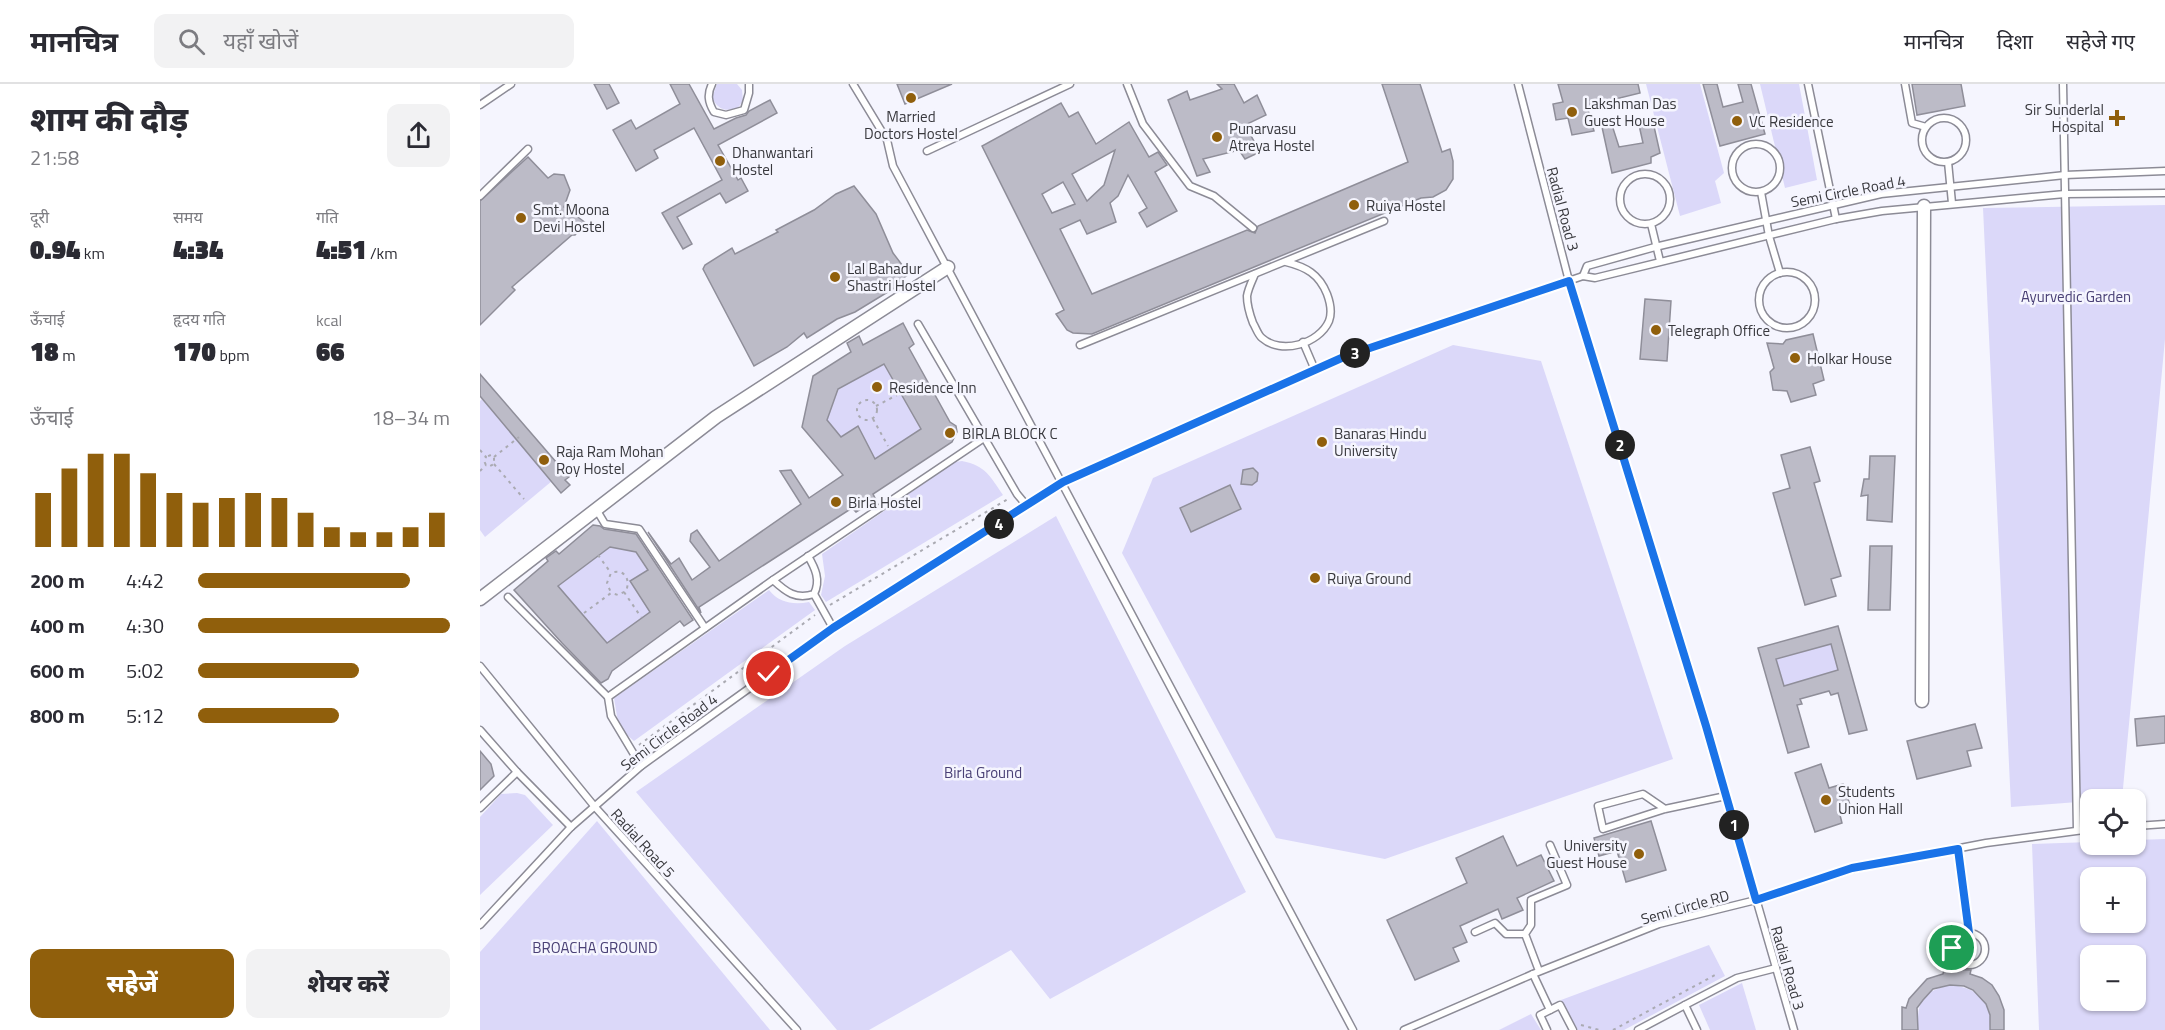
<!DOCTYPE html>
<html lang="hi">
<head>
<meta charset="utf-8">
<style>
  body { margin:0; font-family:"Titillium Web","Noto Sans Devanagari",sans-serif; background:#f2f2f3; color:#2b2b33; height:100vh; display:flex; flex-direction:column; font-size:22px; white-space:nowrap }
  * { box-sizing:border-box; margin:0 }
  p { font-size:20px; color:#7c7c81 }
  .icon { flex:none; width:33px; height:33px; fill:none; stroke:currentColor; stroke-width:2; stroke-linecap:round; stroke-linejoin:round }
  .map { position:relative; flex:1; overflow:hidden }
  .side { display:flex; flex-direction:column; background:#fff; width:480px }
  .side>* { flex:none }
  .controls { position:absolute; left:1600px; top:705px; display:grid; gap:12px }
  .controls a { display:grid; place-items:center; width:66px; height:66px; border-radius:12px; background:#fff; box-shadow:0 2px 4px #0004; font-size:30px }
  .pin { position:absolute; display:grid; place-items:center; width:51px; height:51px; color:#fff; margin:-26px; border:3px solid #fff; border-radius:50%; box-shadow:0 2px 6px #0007 }
  .km { position:absolute; width:30px; height:30px; margin:-15px; border-radius:50%; background:#222; color:#fff; font-size:16px; line-height:30px; text-align:center }
  .round { display:grid; place-items:center; flex:none; width:63px; height:63px; border-radius:12px; background:#f2f2f3 }
  .summary { display:flex; align-items:center; justify-content:space-between; height:102px; padding:0 30px }
  h1 { font-size:33px; font-weight:800; line-height:45px }
  .stats { display:grid; grid-template-columns:repeat(3,1fr); gap:9px; height:102px; padding:6px 30px }
  .stats div { display:grid; align-content:center }
  .stats b { font-size:26px; font-weight:800 }
  .stats small { font-size:16px; font-weight:400 }
  .stats p { font-size:16px }
  .chart { height:168px; padding:12px 30px }
  .chart p { display:flex; justify-content:space-between }
  .chart svg { width:100%; height:108px; margin-top:6px; stroke:#905f0c; stroke-width:6 }
  .action { display:flex; gap:12px; margin-top:auto; padding:12px 30px }
  .action a { flex:1; height:69px; border-radius:12px; background:#905f0c; color:#fff; font-size:24px; font-weight:800; line-height:69px; text-align:center }
  .action a+a { background:#f2f2f3; color:#2b2b33 }
  ul { padding:0 30px; list-style:none; font-size:20px }
  li { display:grid; grid-template-columns:96px 72px 1fr; align-items:center; height:45px }
  li i { height:15px; border-radius:8px; background:#905f0c }
  header { display:flex; align-items:center; gap:36px; box-sizing:border-box; height:84px; padding:0 30px; background:#fff; border-bottom:2px solid #e1e1e2 }
  header strong { font-size:28px }
  nav { display:flex; gap:33px; margin-inline-start:auto; font-size:21px }
  .search { width:420px; height:54px; background:#f2f2f3; display:flex; align-items:center; gap:15px; box-sizing:border-box; padding:0 21px; border-radius:12px; color:#7c7c81; font-size:22px }
  main { display:flex; flex:1; min-height:0 }
  .map>svg:first-child { display:block }
</style>
</head>
<body>
<header>
<strong>मानचित्र</strong>
<div class="search"><svg class="icon" aria-label="search" viewBox="0 0 24 24"><circle cx="10" cy="10" r="6"/><path d="M15 15l6 6"/></svg>यहाँ खोजें</div>
<nav><a>मानचित्र</a><a>दिशा</a><a>सहेजे गए</a></nav>
</header>
<main>
<section class="side">
<div class="summary"><div><h1>शाम की दौड़</h1><p>21:58</p></div><a class="round"><svg class="icon" aria-label="share" viewBox="0 0 24 24"><path d="M12 15V3M7 8l5-5 5 5M5 13v7h14v-7"/></svg></a></div>
<div class="stats">
<div><p>दूरी</p><b>0.94<small> km</small></b></div>
<div><p>समय</p><b>4:34</b></div>
<div><p>गति</p><b>4:51<small> /km</small></b></div>
</div>
<div class="stats">
<div><p>ऊँचाई</p><b>18<small> m</small></b></div>
<div><p>हृदय गति</p><b>170<small> bpm</small></b></div>
<div><p>kcal</p><b>66</b></div>
</div>
<div class="chart"><p><span>ऊँचाई</span>18–34 m</p>
<svg viewBox="0 0 160 44" preserveAspectRatio="none"><path d="M5 44V22M15 44V12M25 44V6M35 44V6M45 44V14M55 44V22M65 44V26M75 44V24M85 44V22M95 44V24M105 44V30M115 44V36M125 44V38M135 44V38M145 44V36M155 44V30"/></svg>
</div>
<ul>
<li><b>200 m</b>4:42<i style="width:84%"></i></li>
<li><b>400 m</b>4:30<i style="width:100%"></i></li>
<li><b>600 m</b>5:02<i style="width:64%"></i></li>
<li><b>800 m</b>5:12<i style="width:56%"></i></li>
</ul>
<div class="action"><a>सहेजें</a><a>शेयर करें</a></div>
</section>
<div class="map">
<svg width="1685" height="946" viewBox="0 0 1685 946">
  <rect width="100%" height="100%" fill="#f5f5fe"/>
  <g fill="#dbd8f9" fill-rule="evenodd">
    <path d="M 237,0 L 257,0 L 262,6 L 263,17 L 257,25 C 244,27 239,26 232,14 Z"/>
    <polygon points="1166,0 1220,0 1244,89 1235,97 1241,119 1200,132"/>
    <polygon points="1280,0 1319,0 1337,96 1305,104"/>
    <polygon points="1685,121 1685,255 1642,715 1611,716 1611,717 1531,723 1503,124"/>
    <polygon points="973,261 1061,277 1193,675 905,775 796,754 642,469 673,394"/>
    <polygon points="404,280 441,345 395,375 378,343 361,353 347,336 358,305"/>
    <polygon points="2,315 72,397 5,453 0,446 0,317"/>
    <path d="M 482,377 C 506,382 510,392 523,411 L 346,518 L 341,511 L 345,492 L 342,470 L 475,378 Z"/>
    <polygon points="576,432 766,808 570,915 531,866 389,946 357,946 156,708 365,562"/>
    <polygon points="130,463 156,468 186,514 150,497 163,517 173,526 127,559 78,502"/>
    <path d="M 289,506 C 299,519 314,521 329,518 L 335,526 L 154,657 L 139,644 L 134,614 Z"/>
    <polygon points="1351,560 1358,586 1304,602 1296,575"/>
    <polygon points="37,709 45,711 73,741 0,811 0,733 21,710"/>
    <polygon points="117,737 290,946 0,946 0,868"/>
    <path d="M 1685,755 L 1685,946 L 1559,946 L 1552,760 L 1611,758 L 1611,760 L 1656,760 L 1656,756 ZM 1611,794 L 1656,794 L 1656,838 L 1611,838 ZM 1611,872 L 1656,872 L 1656,916 L 1611,916 Z"/>
    <polygon points="1229,861 1245,892 1144,946 1098,946 1081,916"/>
    <polygon points="1262,899 1276,946 1230,946 1219,921"/>
    <path d="M 1470,901 C 1496,903 1515,918 1509,946 L 1438,946 C 1437,917 1441,908 1470,901 Z"/>
    <polygon points="1051,930 1061,946 1019,946"/>
  </g>
  <g fill="#bcbbc7" stroke="#8f8e99" stroke-width="1.5" fill-rule="evenodd">
    <polygon points="114,0 129,0 139,19 127,25"/>
    <polygon points="190,0 209,0 234,45 256,34 266,31 269,27 290,16 297,29 238,61 258,96 261,94 268,107 246,119 240,109 197,133 212,160 203,165 182,129 242,96 214,44 174,66 178,74 156,87 133,46 151,36 156,45 200,20"/>
    <polygon points="417,0 472,0 425,20"/>
    <polygon points="737,0 754,0 764,19 777,11 786,31 765,41 780,68 765,75 759,66 723,75 730,88 717,92 688,16 707,7 710,16 742,5"/>
    <path d="M 902,0 L 940,0 L 962,68 L 970,65 L 973,77 L 973,95 L 966,106 L 953,113 L 941,114 L 612,250 L 593,249 L 587,246 L 576,230 L 584,226 L 502,62 L 581,19 L 589,33 L 598,28 L 616,60 L 649,38 L 669,73 L 678,68 L 687,81 L 675,88 L 697,127 L 667,143 L 659,129 L 667,124 L 648,91 L 638,112 L 630,119 L 636,138 L 607,150 L 600,136 L 580,145 L 612,210 L 767,146 L 775,149 L 778,142 L 928,78 ZM 635,66 L 624,101 L 607,117 L 592,90 ZM 583,98 L 595,120 L 572,129 L 562,110 Z"/>
    <polygon points="1078,0 1158,0 1160,9 1107,22 1114,47 1092,51 1088,34 1076,36 1073,20 1083,18"/>
    <polygon points="1223,0 1237,0 1243,23 1263,18 1258,0 1271,0 1285,50 1240,62"/>
    <polygon points="1432,0 1481,0 1485,22 1437,31"/>
    <polygon points="1173,38 1180,69 1171,73 1171,79 1132,89 1122,43 1132,41 1139,63 1163,59 1159,41"/>
    <polygon points="48,73 68,94 74,90 84,91 90,106 84,123 106,139 95,151 92,151 32,203 35,206 0,241 0,117"/>
    <polygon points="374,102 396,130 413,169 429,190 419,197 421,200 375,228 357,235 327,254 324,249 307,263 274,282 223,185 225,181 252,164 255,170 298,148 296,146 334,126 356,110"/>
    <polygon points="1165,215 1191,217 1187,277 1160,275"/>
    <path d="M 423,239 L 434,260 L 429,264 L 470,338 L 476,342 L 477,348 L 472,358 L 393,410 L 396,416 L 376,428 L 372,424 L 219,523 L 221,529 L 168,448 L 191,480 L 199,474 L 212,496 L 230,483 L 210,457 L 211,450 L 217,446 L 239,477 L 321,420 L 300,387 L 311,386 L 329,414 L 363,391 L 322,343 L 333,292 L 371,268 L 367,259 L 379,252 L 383,261 ZM 404,280 L 441,345 L 395,375 L 378,342 L 361,353 L 347,336 L 358,305 Z"/>
    <polygon points="1333,250 1344,296 1333,300 1336,311 1311,318 1307,307 1293,306 1290,288 1294,284 1287,259 1303,260 1306,256"/>
    <polygon points="0,290 89,393 85,396 90,401 81,409 0,312"/>
    <polygon points="1330,363 1340,397 1334,399 1361,492 1351,495 1356,512 1325,521 1293,409 1310,404 1301,371"/>
    <polygon points="1390,372 1415,372 1412,438 1387,436 1388,411 1381,412 1384,395 1389,395"/>
    <polygon points="773,384 778,389 777,397 772,401 761,400 763,386"/>
    <polygon points="750,401 761,425 711,448 700,424"/>
    <path d="M 113,441 L 120,442 L 124,445 L 156,450 L 213,536 L 204,542 L 200,537 L 132,587 L 128,595 L 121,599 L 82,559 L 34,506 L 68,477 L 66,474 L 76,467 L 79,470 ZM 130,463 L 156,468 L 168,486 L 150,497 L 170,528 L 127,559 L 78,502 Z"/>
    <polygon points="1390,462 1412,462 1410,526 1388,526"/>
    <path d="M 1358,542 L 1387,646 L 1369,650 L 1358,609 L 1351,611 L 1349,607 L 1320,615 L 1322,620 L 1317,621 L 1329,663 L 1308,669 L 1278,564 ZM 1351,560 L 1358,586 L 1304,602 L 1296,575 Z"/>
    <polygon points="1685,632 1685,659 1657,662 1655,635"/>
    <polygon points="1495,640 1502,664 1487,667 1491,682 1437,695 1427,657"/>
    <polygon points="0,667 11,680 14,692 0,706"/>
    <polygon points="1341,680 1349,704 1363,700 1372,727 1360,731 1362,739 1335,748 1315,689"/>
    <polygon points="1171,737 1186,786 1146,798 1137,767 1119,772 1114,754"/>
    <polygon points="1023,752 1037,782 1061,771 1074,797 1037,814 1043,826 1022,835 1018,825 980,842 987,858 973,864 979,877 935,896 907,836 987,799 976,774"/>
    <polygon points="1464,885 1491,886 1490,890 1502,894 1512,901 1519,912 1524,926 1524,946 1510,946 1510,931 1506,920 1493,906 1484,902 1470,901 1453,905 1443,916 1437,924 1438,946 1422,946 1422,923 1426,924 1429,915 1447,895 1463,890"/>
  </g>
  <g fill="none" stroke-linecap="round" stroke-linejoin="round">
    <defs>
      <g id="service">
        <path d="M 232,0 C 227,10 228,18 234,28 L 246,31 L 264,26 L 269,9 L 269,1"/>
        <polyline points="373,0 407,56 413,82 873,946"/>
        <polyline points="647,0 663,40 710,102 734,112 773,144"/>
        <polyline points="1038,0 1089,197 1226,642 1314,946"/>
        <polyline points="1328,0 1356,135"/>
        <polyline points="1425,0 1432,39 1446,43"/>
        <polyline points="1583,0 1597,746"/>
        <polyline points="0,21 31,0"/>
        <circle cx="1464" cy="56" r="22"/>
        <circle cx="1276" cy="84" r="24"/>
        <polyline points="447,67 590,0"/>
        <polyline points="1468,78 1472,119"/>
        <circle cx="1165" cy="115" r="25"/>
        <polyline points="1281,108 1289,152 1300,189"/>
        <polyline points="0,112 48,65"/>
        <polyline points="1171,140 1180,177"/>
        <circle cx="1307" cy="216" r="28"/>
        <path d="M 775,190 C 772,197 768,205 767,212 C 767,221 770,231 773,239 C 776,244 778,251 782,254 C 801,271 839,260 849,237 C 852,229 850,218 847,210 C 839,190 826,183 806,178"/>
        <polyline points="1103,192 1107,182 1175,163 1401,110 1585,91 1685,87"/>
        <polyline points="438,240 537,410 547,422"/>
        <polyline points="823,258 835,286"/>
        <polyline points="600,261 904,137"/>
        <polyline points="116,425 125,440 159,445 225,544"/>
        <path d="M 293,496 C 306,508 316,516 334,510 C 341,496 335,484 328,472"/>
        <polyline points="334,510 353,544"/>
        <polyline points="28,513 128,613"/>
        <polyline points="0,582 115,723 317,946"/>
        <polyline points="0,646 37,688 91,743"/>
        <polyline points="161,682 131,632 128,613 293,496 504,354"/>
        <polyline points="0,724 37,688"/>
        <polyline points="1185,725 1163,710 1118,722 1123,745 1185,725 1246,712"/>
        <polyline points="1656,742 1685,740"/>
        <polyline points="1478,765 1489,849"/>
        <polyline points="0,841 91,743 161,682 353,544 583,398 866,272 1103,192 1115,194 1356,135 1402,127 1585,110 1685,109"/>
        <polyline points="995,848 1015,839 1026,850 1045,850"/>
        <circle cx="1489" cy="865" r="16"/>
        <polyline points="1059,887 1045,850 1051,841 1051,816 1087,801 1070,761"/>
        <polyline points="1053,890 1070,926"/>
        <polyline points="1205,921 1257,894 1296,884"/>
        <polyline points="924,946 1053,890 1179,840 1276,816 1372,785 1506,759 1611,745"/>
        <polyline points="1067,946 1060,931 1080,921 1093,946"/>
        <polyline points="1158,946 1205,921 1217,946"/>
      </g>
      <g id="minor">
        <polyline points="0,515 236,333 468,183"/>
        <polyline points="1442,617 1444,122"/>
      </g>
    </defs>
    <use href="#service" stroke="#8c8b96" stroke-width="9"/>
    <use href="#minor" stroke="#8c8b96" stroke-width="15"/>
    <g stroke="#aaaab2" stroke-width="2" stroke-dasharray="3 4.5" stroke-linecap="butt">
      <circle cx="387" cy="326" r="10"/>
      <polyline points="396,322 417,311"/>
      <polyline points="393,335 408,362"/>
      <polyline points="0,366 6,373 4,377 6,381 10,382 14,380 14,373 11,371 6,373"/>
      <polyline points="14,373 39,353"/>
      <polyline points="14,380 44,415"/>
      <polyline points="0,387 6,381"/>
      <polyline points="118,471 131,489"/>
      <polyline points="144,508 161,533"/>
      <polyline points="350,521 528,415"/>
      <path d="M 104,529 L 131,509 L 138,511 L 146,507 C 151,495 144,484 131,489 L 127,499 L 131,509"/>
      <polyline points="159,661 335,531"/>
      <polyline points="1101,941 1119,946"/>
      <polyline points="1133,946 1237,890"/>
    </g>
    <use href="#service" stroke="#fff" stroke-width="6"/>
    <use href="#minor" stroke="#fff" stroke-width="12"/>
  </g>
  <g fill="none" stroke-linecap="round" stroke-linejoin="round">
    <defs>
      <path id="route" d="M 289,590 L 353,544 L 583,398 L 866,272 L 1089,197 L 1226,642 L 1276,816 L 1372,784 L 1478,765 L 1489,849 C 1479,850 1474,855 1472,864"/>
    </defs>
    <use href="#route" stroke="#fff" stroke-width="12"/>
    <use href="#route" stroke="#1a73e8" stroke-width="8"/>
  </g>
  <g fill="#905f0c" stroke="#f5f5fe" stroke-width="2">
    <circle cx="431" cy="14" r="6"/>
    <circle cx="1092" cy="28" r="6"/>
    <path d="M1634 25h6v6h6v6h-6v6h-6v-6h-6v-6h6z"/>
    <circle cx="1257" cy="37" r="6"/>
    <circle cx="737" cy="53" r="6"/>
    <circle cx="240" cy="77" r="6"/>
    <circle cx="874" cy="121" r="6"/>
    <circle cx="41" cy="134" r="6"/>
    <circle cx="355" cy="193" r="6"/>
    <circle cx="1176" cy="246" r="6"/>
    <circle cx="1315" cy="274" r="6"/>
    <circle cx="397" cy="303" r="6"/>
    <circle cx="470" cy="349" r="6"/>
    <circle cx="842" cy="358" r="6"/>
    <circle cx="64" cy="376" r="6"/>
    <circle cx="356" cy="418" r="6"/>
    <circle cx="835" cy="494" r="6"/>
    <circle cx="1346" cy="716" r="6"/>
    <circle cx="1159" cy="770" r="6"/>
  </g>
  <g text-anchor="middle" dominant-baseline="central" stroke-width="5" stroke-linejoin="round" paint-order="stroke">
    <g font-size="15" fill="#39393e" stroke="#f5f5fe" text-anchor="start">
      <text x="1104" y="19">Lakshman Das<tspan x="1104" dy="17">Guest House</tspan></text>
      <text x="1624" y="25" text-anchor="end">Sir Sunderlal<tspan x="1624" dy="17">Hospital</tspan></text>
      <text x="431" y="32" text-anchor="middle">Married<tspan x="431" dy="17">Doctors Hostel</tspan></text>
      <text x="1269" y="37">VC Residence</text>
      <text x="749" y="44">Punarvasu<tspan x="749" dy="17">Atreya Hostel</tspan></text>
      <text x="252" y="68">Dhanwantari<tspan x="252" dy="17">Hostel</tspan></text>
      <text x="886" y="121">Ruiya Hostel</text>
      <text x="53" y="125">Smt. Moona<tspan x="53" dy="17">Devi Hostel</tspan></text>
      <text x="367" y="184">Lal Bahadur<tspan x="367" dy="17">Shastri Hostel</tspan></text>
      <text x="1188" y="246">Telegraph Office</text>
      <text x="1327" y="274">Holkar House</text>
      <text x="409" y="303">Residence Inn</text>
      <text x="482" y="349">BIRLA BLOCK C</text>
      <text x="854" y="349">Banaras Hindu<tspan x="854" dy="17">University</tspan></text>
      <text x="76" y="367">Raja Ram Mohan<tspan x="76" dy="17">Roy Hostel</tspan></text>
      <text x="368" y="418">Birla Hostel</text>
      <text x="847" y="494">Ruiya Ground</text>
      <text x="1358" y="707">Students<tspan x="1358" dy="17">Union Hall</tspan></text>
      <text x="1147" y="761" text-anchor="end">University<tspan x="1147" dy="17">Guest House</tspan></text>
    </g>
    <g font-size="15" fill="#39393e" stroke="#f5f5fe">
      <text transform="translate(1368 107) rotate(-11)">Semi Circle Road 4</text>
      <text transform="translate(1083 125) rotate(75)">Radial Road 3</text>
      <text transform="translate(189 648) rotate(-37)">Semi Circle Road 4</text>
      <text transform="translate(163 759) rotate(48)">Radial Road 5</text>
      <text transform="translate(1205 823) rotate(-16)">Semi Circle RD</text>
      <text transform="translate(1308 884) rotate(74)">Radial Road 3</text>
    </g>
    <g font-size="15" fill="#4a4176" stroke="#f5f5fe">
      <text x="1596" y="212">Ayurvedic Garden</text>
      <text x="503" y="688">Birla Ground</text>
      <text x="115" y="863">BROACHA GROUND</text>
    </g>
  </g>
</svg>
<div class="controls">
<a><svg class="icon" aria-label="locate" viewBox="0 0 24 24"><circle cx="12" cy="12" r="6"/><path d="M12 2v4M12 18v4M2 12h4M18 12h4"/></svg></a>
<a>+</a>
<a>−</a>
</div>
<div class="pin" style="left:1472px;top:864px;background:#1e9e55"><svg class="icon" aria-label="arrive" viewBox="0 0 24 24"><path d="M6 21V4h12l-3 4 3 4H6"/></svg></div>
<div class="pin" style="left:289px;top:590px;background:#d93025"><svg class="icon" aria-label="check" viewBox="0 0 24 24"><path d="M5 12l5 5 9-10"/></svg></div>
<b class="km" style="left:1254px;top:741px">1</b>
<b class="km" style="left:1140px;top:361px">2</b>
<b class="km" style="left:875px;top:269px">3</b>
<b class="km" style="left:519px;top:440px">4</b>
</div>
</main>
</body>
</html>
